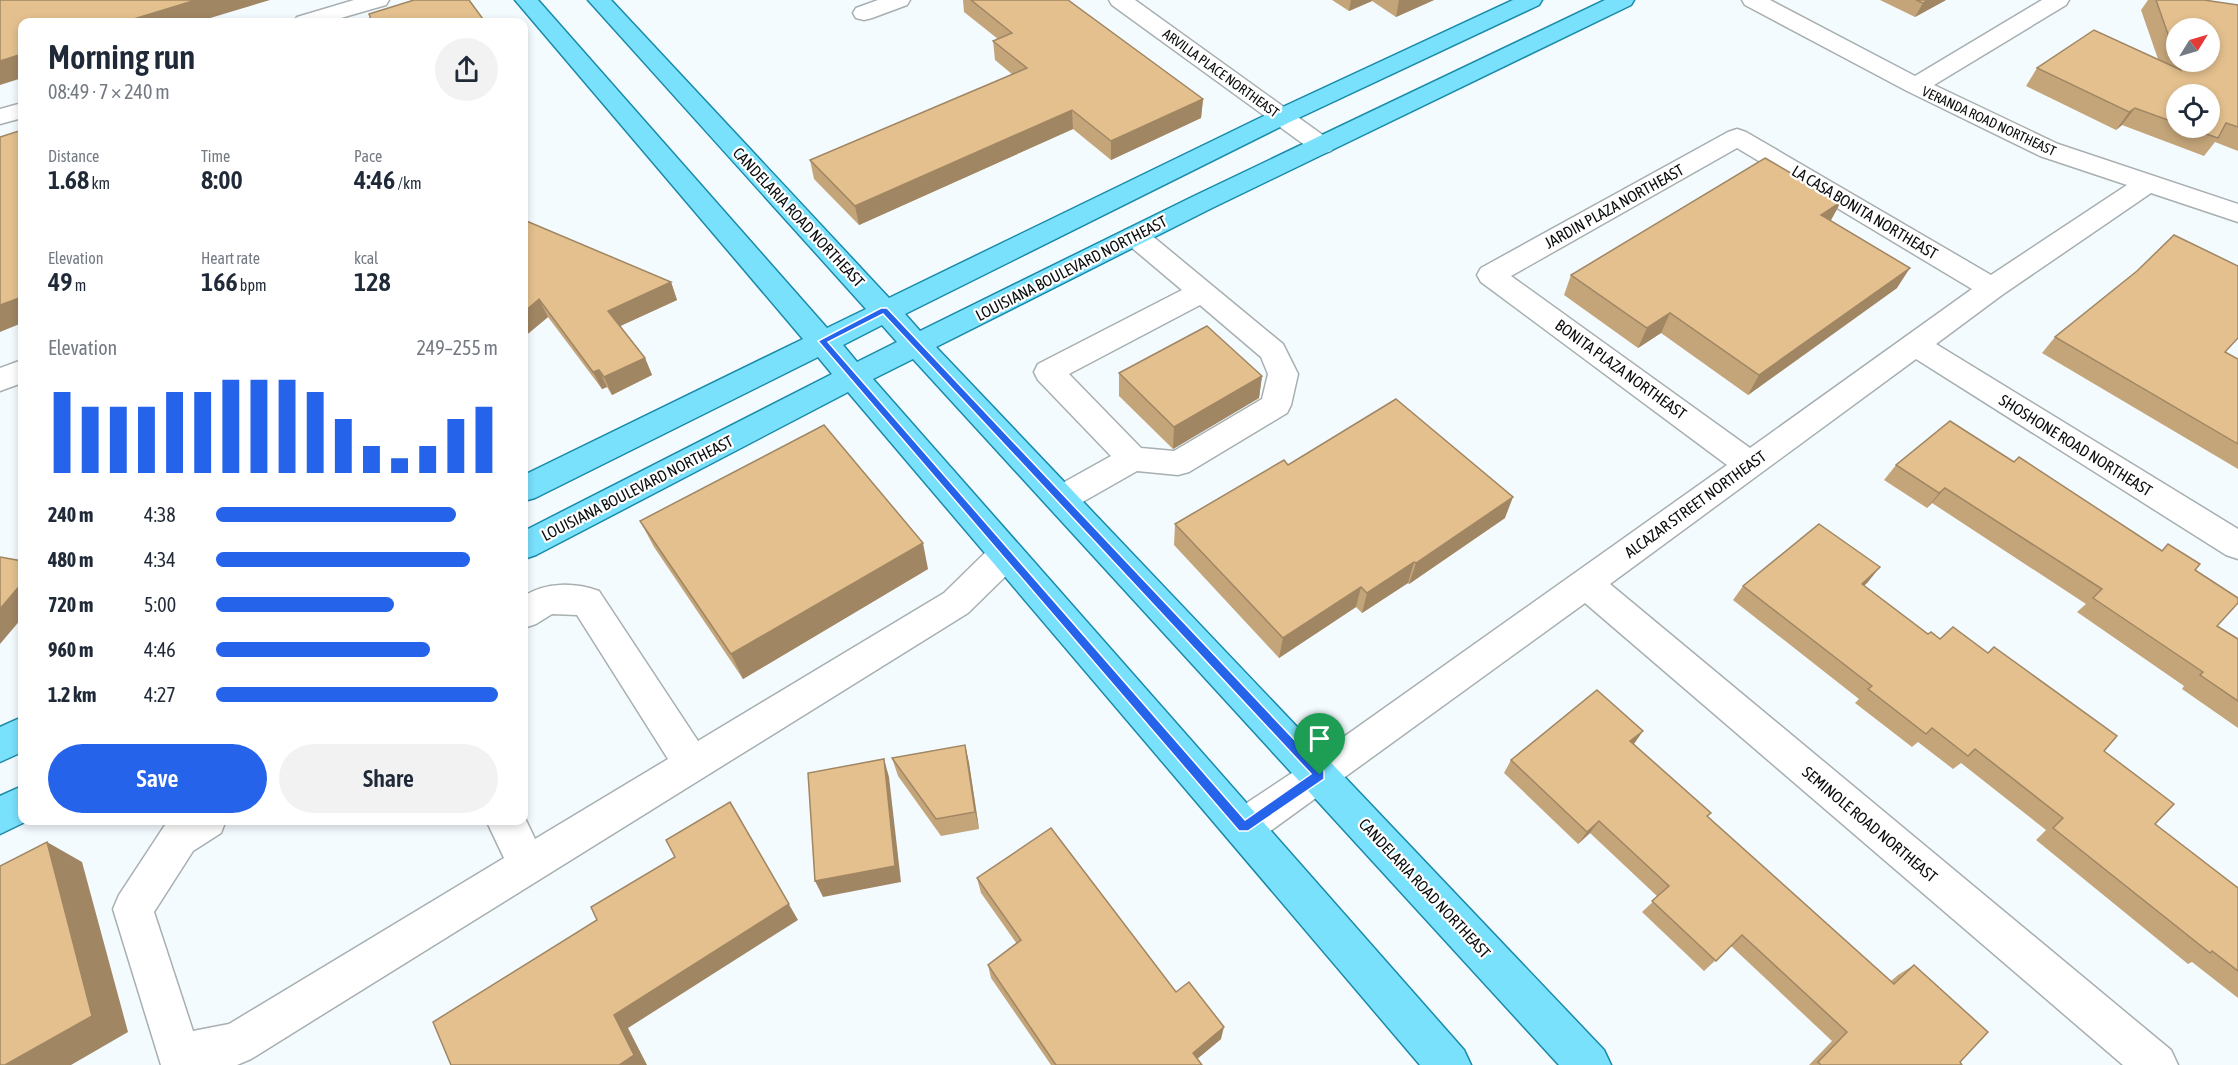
<!DOCTYPE html>
<html lang="en">
<head>
<meta charset="utf-8">
<style>
  body { margin:0; font-family:"Asap Condensed",sans-serif; background:#f2f2f3; color:#1f2937; height:100vh; display:flex; flex-direction:column; font-size:22px; white-space:nowrap }
  * { box-sizing:border-box; margin:0 }
  p { font-size:20px; color:#747a83 }
  .icon { flex:none; width:33px; height:33px; fill:none; stroke:currentColor; stroke-width:2; stroke-linecap:round; stroke-linejoin:round }
  .map { position:relative; flex:1; overflow:hidden }
  .side { position:absolute; left:18px; top:18px; width:510px; height:807px; display:flex; flex-direction:column; background:#fff; border-radius:12px; box-shadow:0 3px 9px #0003 }
  .side>* { flex:none }
  .needle { width:39px; rotate:53deg }
  .controls { position:absolute; left:2166px; top:18px; display:grid; gap:12px }
  .controls a { display:grid; place-items:center; width:54px; height:54px; border-radius:50%; background:#fff; box-shadow:0 3px 9px #0003; font-size:30px }
  .pin { position:absolute; display:grid; place-items:center; width:51px; height:51px; color:#fff; margin:-62px -26px; border-radius:50% 50% 50% 0; rotate:-45deg; box-shadow:0 0 6px #0007 }
  .pin .icon { rotate:45deg }
  .round { display:grid; place-items:center; flex:none; width:63px; height:63px; border-radius:32px; background:#f2f2f3 }
  .head { display:flex; align-items:center; justify-content:space-between; height:102px; padding:0 30px }
  h1 { font-size:33px; font-weight:600; line-height:45px }
  .metrics { display:grid; grid-template-columns:repeat(3,1fr); gap:9px; height:102px; padding:6px 30px }
  .metrics div { display:grid; align-content:center }
  .metrics b { font-size:26px; font-weight:600 }
  .metrics small { font-size:16px; font-weight:400 }
  .metrics p { font-size:16px }
  .chart { height:168px; padding:12px 30px }
  .chart p { display:flex; justify-content:space-between }
  .chart svg { width:100%; height:108px; margin-top:6px; stroke:#2563eb; stroke-width:6 }
  .cta { display:flex; gap:12px; margin-top:auto; padding:12px 30px }
  .cta a { flex:1; height:69px; border-radius:36px; background:#2563eb; color:#fff; font-size:24px; font-weight:600; line-height:69px; text-align:center }
  .cta a+a { background:#f2f2f3; color:#1f2937 }
  ul { padding:0 30px; list-style:none; font-size:20px }
  li { display:grid; grid-template-columns:96px 72px 1fr; align-items:center; height:45px }
  li i { height:15px; border-radius:8px; background:#2563eb }
  .map>svg:first-child { display:block }
</style>
</head>
<body>
<div class="map">
<svg width="2238" height="1065" viewBox="0 0 2238 1065">
  <rect width="100%" height="100%" fill="#f4fbfe"/>
  <g fill="none" stroke-linecap="round" stroke-linejoin="round">
    <defs>
      <g id="minor">
        <polygon points="354,0 389,0 386,5 327,22 294,22 297,17"/>
        <polygon points="878,0 910,0 907,5 872,18 864,20 856,18 853,13 856,8"/>
        <polygon points="1109,0 1135,0 1331,141 1335,146 1331,151 1322,154 1313,151 1112,5"/>
        <path d="M 1742,0 L 1770,0 L 1915,76 L 2042,0 L 2069,0 L 2066,5 L 1934,85 L 2058,144 L 2238,204 L 2238,222 L 2151,193 L 2002,295 L 1936,344 L 2238,529 L 2238,559 L 2226,555 L 1916,359 L 1610,584 L 2171,1050 L 2178,1065 L 2123,1065 L 1585,603 L 1258,840 L 1244,845 L 1230,840 L 1225,827 L 1230,814 L 1307,763 L 1727,465 L 1481,282 L 1477,275 L 1481,268 L 1728,132 L 1737,129 L 1746,132 L 1991,275 L 2127,185 L 2040,156 L 1907,91 L 1745,5 ZM 1737,148 L 1972,289 L 1750,448 L 1511,276 Z"/>
        <polygon points="22,103 22,118 0,124 0,109"/>
        <path d="M 1135,227 L 1145,230 L 1283,344 L 1298,374 L 1291,405 L 1287,413 L 1189,472 L 1178,475 L 1137,471 L 1072,508 L 1061,512 L 1050,508 L 1045,499 L 1050,490 L 1111,456 L 1038,380 L 1034,372 L 1038,364 L 1182,290 L 1125,242 L 1121,236 L 1125,230 ZM 1200,305 L 1261,357 L 1268,374 L 1262,399 L 1174,451 L 1141,448 L 1069,374 Z"/>
        <polygon points="22,360 22,383 0,391 0,368"/>
        <path d="M 1006,540 L 1018,544 L 1023,554 L 1018,564 L 968,613 L 251,1059 L 237,1065 L 161,1065 L 113,909 L 119,895 L 165,825 L 172,820 L 226,820 L 221,833 L 193,851 L 154,912 L 193,1031 L 229,1024 L 504,858 L 486,820 L 524,820 L 524,816 L 535,839 L 668,759 L 577,615 L 552,614 L 536,624 L 524,628 L 524,596 C 546,582 574,582 599,591 L 698,741 L 944,593 L 994,544 Z"/>
      </g>
      <g id="major">
        <path d="M 515,0 L 538,0 L 827,328 L 866,309 L 588,0 L 611,0 L 889,298 L 1272,112 L 1513,0 L 1542,0 L 1539,5 L 1290,122 L 905,314 L 920,331 L 1194,196 L 1605,0 L 1634,0 L 1631,5 L 1212,208 L 936,347 L 1604,1050 L 1611,1065 L 1559,1065 L 913,359 L 873,379 L 1464,1050 L 1471,1065 L 1420,1065 L 848,392 L 536,555 L 524,559 L 524,531 L 832,374 L 818,357 L 535,498 L 524,501 L 524,475 L 803,339 ZM 882,325 L 897,342 L 857,362 L 843,345 Z"/>
        <polygon points="22,717 22,752 0,762 0,727"/>
        <polygon points="22,786 22,820 29,820 0,834 0,796"/>
      </g>
    </defs>
    <use href="#minor" stroke="#a8afb1" stroke-width="3"/>
    <use href="#major" stroke="#1a8aa8" stroke-width="3"/>
    <use href="#minor" fill="#fff" fill-rule="evenodd"/>
    <use href="#major" fill="#7ae1fd" fill-rule="evenodd"/>
  </g>
  <g fill="#c4a57a" fill-rule="evenodd">
    <polygon points="963,0 1068,0 1203,99 1201,118 1111,160 1073,129 859,225 814,179 810,160 1013,75 995,60 993,41 998,39 964,12"/>
    <polygon points="1332,0 1434,0 1396,17 1372,1 1349,11"/>
    <polygon points="1880,0 1946,0 1915,17"/>
    <path d="M 2148,0 L 2204,0 L 2238,5 L 2238,151 L 2215,142 L 2204,156 L 2122,125 L 2116,130 L 2026,86 L 2037,68 L 2158,59 L 2141,10 ZM 2176,28 L 2210,62 L 2176,62 ZM 2176,94 L 2210,128 L 2176,128 Z"/>
    <polygon points="524,220 671,282 677,300 620,326 645,358 652,375 612,395 607,387 602,389 548,317 524,337"/>
    <polygon points="1830,221 1897,288 1748,395 1661,333 1638,348 1564,295 1571,275"/>
    <polygon points="2055,337 2225,352 2238,359 2238,469 2042,353"/>
    <polygon points="1119,373 1262,376 1259,398 1173,449 1119,396"/>
    <polygon points="2014,462 2195,570 2217,626 2238,639 2238,728 2182,689 2184,686 2077,612 2086,604 1932,503 1927,508 1884,480 1896,465"/>
    <polygon points="1288,465 1505,518 1409,584 1408,583 1362,613 1356,607 1279,658 1174,545 1175,524"/>
    <polygon points="640,521 928,569 743,679 654,547"/>
    <polygon points="1868,582 1864,586 1928,634 2104,751 2155,824 2238,888 2238,998 2192,962 2188,964 2036,840 2046,830 1961,763 1953,769 1918,742 1912,747 1855,703 1859,699 1733,600 1743,586"/>
    <polygon points="1633,744 1711,813 1707,817 1891,981 1898,975 1914,965 1960,1062 1962,1065 1809,1065 1832,1041 1731,946 1704,971 1642,912 1658,897 1590,833 1578,844 1504,773 1511,760"/>
    <polygon points="965,745 969,763 979,829 941,836 898,776 892,758"/>
    <polygon points="977,878 1176,992 1221,1039 1197,1059 1202,1065 1051,1065 991,978 988,965 1017,944 981,893"/>
  </g>
  <g fill="#a08663">
    <polygon points="196,0 270,0 197,22 132,22 130,20"/>
    <polygon points="1351,0 1372,0 1372,1 1349,11"/>
    <polygon points="1399,0 1434,0 1396,17"/>
    <polygon points="1929,0 1946,0 1915,17 1923,3"/>
    <polygon points="483,19 485,22 472,22"/>
    <polygon points="22,54 22,78 0,85 0,61"/>
    <polygon points="1203,99 1201,118 1111,160 1111,141"/>
    <polygon points="2135,108 2122,125 2116,130 2129,112"/>
    <polygon points="1072,110 1073,129 859,225 855,206"/>
    <polygon points="1841,202 1830,222 1821,215"/>
    <polygon points="1910,268 1897,288 1748,395 1759,375"/>
    <polygon points="671,282 677,300 616,328 608,311"/>
    <polygon points="22,297 22,323 0,332 0,305"/>
    <polygon points="539,299 548,317 524,337 524,312"/>
    <polygon points="1670,313 1661,333 1638,348 1647,328"/>
    <polygon points="645,358 652,375 612,395 604,377"/>
    <polygon points="599,370 607,387 602,389 593,372"/>
    <polygon points="1262,376 1259,398 1173,449 1174,427"/>
    <polygon points="1945,488 1932,503 1927,508 1939,493"/>
    <polygon points="1513,497 1505,518 1409,584 1416,563"/>
    <polygon points="923,543 928,569 743,679 731,654"/>
    <polygon points="1414,562 1408,583 1362,613 1367,593"/>
    <polygon points="1880,567 1868,582 1850,598 1862,584"/>
    <polygon points="22,583 22,618 0,644 0,609"/>
    <polygon points="1361,587 1356,607 1279,658 1283,638"/>
    <polygon points="1643,731 1634,744 1621,754 1630,741"/>
    <polygon points="965,745 969,763 979,829 975,812"/>
    <polygon points="884,759 889,777 901,882 823,897 815,881"/>
    <polygon points="730,802 798,920 628,1028 647,1065 619,1065 614,1015"/>
    <polygon points="1599,821 1590,833 1578,844 1587,832"/>
    <polygon points="47,842 82,862 128,1032 71,1065 5,1065"/>
    <polygon points="1224,1027 1221,1039 1191,1064 1193,1053"/>
  </g>
  <g fill="#e4c08e" stroke="#a08663" stroke-width="1.5">
    <polygon points="0,0 196,0 130,20 132,22 22,22 22,54 0,61"/>
    <polygon points="414,0 469,0 483,19 472,22 372,22 369,14"/>
    <polygon points="971,0 1068,0 1203,99 1111,141 1072,110 855,206 810,160 1027,68 993,41 1012,33"/>
    <polygon points="1916,0 1929,0 1923,3"/>
    <polygon points="2156,0 2204,0 2238,5 2238,127 2226,123 2218,138 2189,128 2210,128 2210,94 2176,94 2176,123 2135,108 2129,112 2037,68 2094,30 2181,70 2178,62 2210,62 2210,28 2176,28 2176,57"/>
    <polygon points="22,130 22,297 0,305 0,137"/>
    <polygon points="1765,158 1841,202 1821,215 1910,268 1759,375 1670,313 1647,328 1571,275"/>
    <polygon points="524,220 671,282 608,311 645,358 604,377 599,370 593,372 539,299 524,312"/>
    <polygon points="2174,235 2238,266 2238,338 2225,352 2238,359 2238,444 2055,337 2137,271"/>
    <polygon points="1207,326 1262,376 1174,427 1119,373"/>
    <polygon points="1396,399 1513,497 1416,563 1414,562 1367,593 1361,587 1283,638 1175,524 1284,460 1288,465"/>
    <polygon points="1950,421 2014,462 2019,457 2162,551 2168,544 2200,564 2195,570 2238,598 2238,603 2217,626 2238,639 2238,701 2200,675 2203,672 2093,598 2102,589 1945,488 1939,493 1896,465"/>
    <polygon points="824,425 923,543 731,654 640,521"/>
    <polygon points="1819,524 1880,567 1862,584 1928,634 1931,632 1940,639 1953,627 1988,653 1994,647 2117,736 2104,751 2174,804 2155,824 2238,888 2238,971 2212,951 2210,953 2053,828 2063,818 1975,749 1968,756 1932,728 1926,734 1868,689 1872,686 1743,586"/>
    <polygon points="0,557 22,561 22,583 0,609"/>
    <polygon points="1597,690 1643,731 1630,741 1711,813 1707,816 1894,984 1914,965 1988,1032 1960,1062 1962,1065 1821,1065 1818,1062 1847,1032 1742,935 1716,961 1652,901 1669,886 1599,821 1587,832 1511,760"/>
    <polygon points="965,745 975,812 936,819 892,758"/>
    <polygon points="884,759 895,866 815,881 808,773"/>
    <polygon points="730,802 789,904 614,1015 634,1055 619,1065 451,1065 433,1022 597,920 591,907 675,857 666,840"/>
    <polygon points="1051,828 1176,992 1189,982 1224,1027 1193,1053 1202,1065 1056,1065 988,965 1021,940 977,878"/>
    <polygon points="47,842 92,1016 5,1065 0,1065 0,866"/>
  </g>
  <path fill="#2563eb" stroke="#fff" stroke-width="1.5" fill-rule="evenodd" d="M 881,308 L 887,308 L 1324,771 L 1324,779 L 1248,831 L 1239,831 L 818,341 ZM 883,314 L 1311,774 L 1245,820 L 828,342 Z"/>
  <g text-anchor="middle" dominant-baseline="central" stroke-width="4.5" stroke-linejoin="round" paint-order="stroke">
    <g font-size="14" fill="#0b0d0e" stroke="#fff">
      <text transform="translate(1221 73) rotate(36)">ARVILLA PLACE NORTHEAST</text>
      <text transform="translate(1989 121) rotate(25)">VERANDA ROAD NORTHEAST</text>
    </g>
    <g font-size="16" fill="#0b0d0e" stroke="#fff">
      <text transform="translate(1614 206) rotate(-29)">JARDIN PLAZA NORTHEAST</text>
      <text transform="translate(1865 212) rotate(31)">LA CASA BONITA NORTHEAST</text>
      <text transform="translate(799 217) rotate(47)">CANDELARIA ROAD NORTHEAST</text>
      <text transform="translate(1071 268) rotate(-27)">LOUISIANA BOULEVARD NORTHEAST</text>
      <text transform="translate(1621 369) rotate(36)">BONITA PLAZA NORTHEAST</text>
      <text transform="translate(2076 445) rotate(32)">SHOSHONE ROAD NORTHEAST</text>
      <text transform="translate(637 488) rotate(-27)">LOUISIANA BOULEVARD NORTHEAST</text>
      <text transform="translate(1695 504) rotate(-36)">ALCAZAR STREET NORTHEAST</text>
      <text transform="translate(1870 824) rotate(40)">SEMINOLE ROAD NORTHEAST</text>
      <text transform="translate(1425 888) rotate(47)">CANDELARIA ROAD NORTHEAST</text>
    </g>
  </g>
</svg>
<div class="controls">
<a><svg class="needle" viewBox="-14 -14 28 28"><path d="M0-13l5 13h-10z" fill="#e53935"/><path d="M0 13l5-13h-10z" fill="#747a83"/></svg></a>
<a><svg class="icon" aria-label="locate" viewBox="0 0 24 24"><circle cx="12" cy="12" r="6"/><path d="M12 2v4M12 18v4M2 12h4M18 12h4"/></svg></a>
</div>
<div class="pin" style="left:1320px;top:775px;background:#1e9e55"><svg class="icon" aria-label="arrive" viewBox="0 0 24 24"><path d="M6 21V4h12l-3 4 3 4H6"/></svg></div>
<section class="side">
<div class="head"><div><h1>Morning run</h1><p>08:49 · 7 × 240 m</p></div><a class="round"><svg class="icon" aria-label="share" viewBox="0 0 24 24"><path d="M12 15V3M7 8l5-5 5 5M5 13v7h14v-7"/></svg></a></div>
<div class="metrics">
<div><p>Distance</p><b>1.68<small> km</small></b></div>
<div><p>Time</p><b>8:00</b></div>
<div><p>Pace</p><b>4:46<small> /km</small></b></div>
</div>
<div class="metrics">
<div><p>Elevation</p><b>49<small> m</small></b></div>
<div><p>Heart rate</p><b>166<small> bpm</small></b></div>
<div><p>kcal</p><b>128</b></div>
</div>
<div class="chart"><p><span>Elevation</span>249–255 m</p>
<svg viewBox="0 0 160 44" preserveAspectRatio="none"><path d="M5 44V11M15 44V17M25 44V17M35 44V17M45 44V11M55 44V11M65 44V6M75 44V6M85 44V6M95 44V11M105 44V22M115 44V33M125 44V38M135 44V33M145 44V22M155 44V17"/></svg>
</div>
<ul>
<li><b>240 m</b>4:38<i style="width:85%"></i></li>
<li><b>480 m</b>4:34<i style="width:90%"></i></li>
<li><b>720 m</b>5:00<i style="width:63%"></i></li>
<li><b>960 m</b>4:46<i style="width:76%"></i></li>
<li><b>1.2 km</b>4:27<i style="width:100%"></i></li>
</ul>
<div class="cta"><a>Save</a><a>Share</a></div>
</section>
</div>
</body>
</html>
